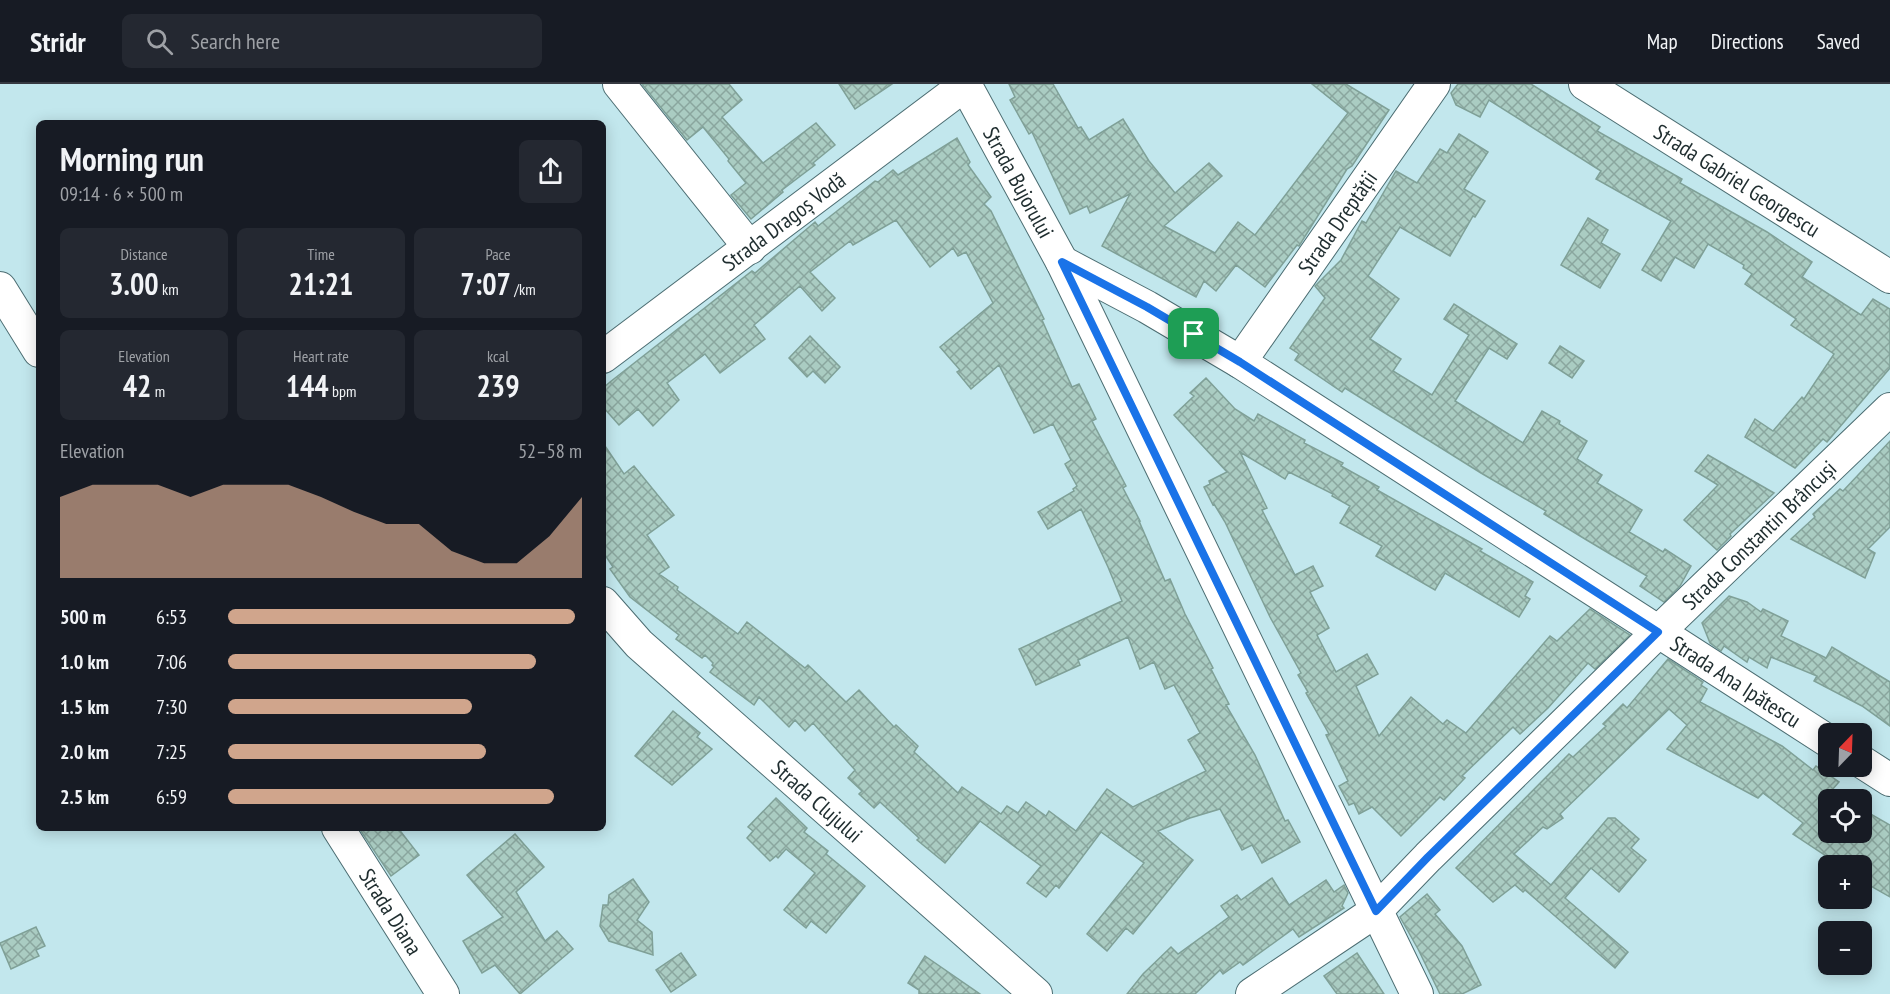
<!DOCTYPE html>
<html lang="en">
<head>
<meta charset="utf-8">
<style>
  body { margin:0; font-family:"PT Sans Narrow",sans-serif; background:#242831; color:#f1f3f6; height:100vh; display:flex; flex-direction:column; font-size:22px; white-space:nowrap }
  * { box-sizing:border-box; margin:0 }
  p { font-size:20px; color:#9ea1a6 }
  .icon { flex:none; width:33px; height:33px; fill:none; stroke:currentColor; stroke-width:2; stroke-linecap:round; stroke-linejoin:round }
  .map { position:relative; flex:1; overflow:hidden }
  .details { position:absolute; left:36px; top:36px; width:570px; height:711px; display:flex; flex-direction:column; background:#171b24; border-radius:9px; box-shadow:0 3px 15px #0003 }
  .details>* { flex:none }
  .needle { width:39px; rotate:23deg }
  .tools { position:absolute; left:1818px; top:639px; display:grid; gap:12px }
  .tools a { display:grid; place-items:center; width:54px; height:54px; border-radius:9px; background:#171b24; box-shadow:0 3px 15px #0003; font-size:30px }
  .pin { position:absolute; display:grid; place-items:center; width:51px; height:51px; color:#fff; margin:-26px; border-radius:12px; box-shadow:0 3px 9px #0006 }
  .round { display:grid; place-items:center; flex:none; width:63px; height:63px; border-radius:9px; background:#242831 }
  .headline { display:flex; align-items:center; justify-content:space-between; height:102px; padding:0 24px }
  h1 { font-size:33px; font-weight:700; line-height:45px }
  .metrics { display:grid; grid-template-columns:repeat(3,1fr); gap:9px; height:102px; padding:6px 24px }
  .metrics div { display:grid; align-content:center; border-radius:9px; background:#242831; text-align:center }
  .metrics b { font-size:30px; font-weight:700 }
  .metrics small { font-size:16px; font-weight:400 }
  .metrics p { font-size:16px }
  .chart { height:168px; padding:12px 24px }
  .chart p { display:flex; justify-content:space-between }
  .chart svg { width:100%; height:108px; margin-top:6px; fill:#d0a58c; opacity:.7 }
  ul { padding:0 24px; list-style:none; font-size:20px }
  li { display:grid; grid-template-columns:96px 72px 1fr; align-items:center; height:45px }
  li i { height:15px; border-radius:8px; background:#d0a58c }
  header { display:flex; align-items:center; gap:36px; box-sizing:border-box; height:84px; padding:0 30px; background:#171b24; border-bottom:2px solid #363941 }
  header strong { font-size:28px }
  nav { display:flex; gap:33px; margin-inline-start:auto; font-size:21px }
  .search { width:420px; height:54px; background:#242831; display:flex; align-items:center; gap:15px; box-sizing:border-box; padding:0 21px; border-radius:9px; color:#9ea1a6; font-size:22px }
  .map>svg:first-child { display:block }
</style>
</head>
<body>
<header>
<strong>Stridr</strong>
<div class="search"><svg class="icon" aria-label="search" viewBox="0 0 24 24"><circle cx="10" cy="10" r="6"/><path d="M15 15l6 6"/></svg>Search here</div>
<nav><a>Map</a><a>Directions</a><a>Saved</a></nav>
</header>
<div class="map">
<svg width="1890" height="910" viewBox="0 0 1890 910">
  <defs>
    <pattern id="building-cross-hatch" width="8" height="8" patternUnits="userSpaceOnUse" patternTransform="scale(1.5)"><rect width="8" height="8" fill="#aaccc2"/><path d="M0 0l8 8M0 8l8-8" fill="none" stroke="#8aa69e"/></pattern>
  </defs>
  <rect width="100%" height="100%" fill="#c2e7ed"/>
  <g fill="url(#building-cross-hatch)" stroke="#7fa097" stroke-width="1.5">
    <polygon points="642,0 729,0 742,16 722,33 763,79 816,39 835,61 813,79 815,81 782,106 783,108 751,135 731,111 746,99 728,77 729,75 703,43 687,56"/>
    <polygon points="839,0 892,0 855,25"/>
    <polygon points="1009,0 1053,0 1078,44 1081,43 1089,56 1123,35 1149,77 1175,109 1209,79 1222,92 1164,142 1215,169 1238,138 1255,151 1348,29 1312,0 1346,0 1389,26 1352,82 1347,85 1299,162 1297,161 1265,203 1236,181 1216,207 1204,197 1196,213 1102,162 1130,110 1090,129 1087,122 1070,130 1032,48 1029,50 1010,16 1015,13"/>
    <polygon points="1458,0 1531,0 1600,43 1597,47 1682,95 1680,99 1767,148 1812,178 1802,193 1861,231 1873,215 1890,225 1890,284 1827,358 1823,355 1795,384 1745,353 1755,335 1773,347 1802,313 1804,315 1834,270 1791,241 1796,235 1745,200 1752,190 1743,184 1744,181 1708,160 1694,184 1675,173 1661,197 1642,186 1671,137 1596,95 1601,87 1489,16 1480,33 1456,21 1451,9"/>
    <polygon points="1459,50 1488,68 1464,105 1485,117 1475,133 1473,132 1450,172 1400,143 1368,192 1399,215 1370,255 1401,275 1393,287 1432,311 1469,251 1444,235 1454,220 1517,260 1507,275 1489,264 1455,317 1523,359 1542,327 1560,337 1559,340 1587,357 1577,375 1602,391 1597,399 1642,426 1629,448 1663,468 1665,465 1691,482 1680,502 1664,518 1640,502 1647,492 1585,455 1544,430 1546,427 1481,389 1345,304 1342,308 1295,276 1299,270 1290,264 1325,214 1315,202 1341,176 1362,137 1366,139 1396,87 1417,99 1440,65 1447,69"/>
    <polygon points="957,54 970,78 968,81 991,113 984,120 991,127 1044,235 1042,236 1072,303 1079,300 1096,335 1092,337 1126,402 1123,404 1140,437 1139,437 1165,497 1170,495 1185,530 1213,584 1211,585 1229,620 1226,621 1255,671 1285,737 1288,736 1300,758 1262,779 1252,761 1242,766 1220,725 1190,734 1158,747 1193,776 1133,850 1126,844 1107,867 1087,850 1144,779 1101,748 1059,804 1056,801 1046,813 1027,799 1041,782 980,737 945,779 917,756 919,754 880,718 874,724 859,710 862,707 848,694 855,686 813,639 805,647 795,636 789,643 759,613 754,621 710,588 714,583 712,581 713,579 705,571 702,574 676,555 679,551 630,513 610,485 613,483 603,468 603,359 624,390 634,382 674,431 647,451 669,483 659,490 678,503 677,506 738,550 747,538 805,584 808,581 846,618 859,606 894,643 896,641 918,662 914,668 958,709 962,703 1001,730 1007,722 1018,729 1026,718 1046,732 1049,727 1076,747 1107,705 1133,723 1206,687 1188,656 1200,649 1174,601 1165,605 1154,578 1140,585 1128,553 1078,576 1080,581 1036,601 1019,565 1122,517 1108,483 1081,425 1048,445 1038,428 1074,407 1073,405 1077,402 1065,380 1071,376 1053,340 1034,349 999,281 971,305 957,288 960,286 940,263 993,219 966,168 958,172 953,164 930,183 896,136 853,161 850,157 810,188 835,214 822,227 800,202 754,241 765,255 720,289 705,270 667,299 679,316 653,342 638,325 619,341 603,323 603,304 610,298 752,187 755,189 815,138 818,142 875,97 878,98 893,86 898,91"/>
    <polygon points="1588,134 1608,146 1601,159 1620,170 1600,204 1561,181"/>
    <polygon points="810,252 840,283 825,299 813,287 807,293 789,274"/>
    <polygon points="1560,262 1584,277 1572,294 1549,279"/>
    <polygon points="1206,294 1235,325 1254,337 1258,330 1305,356 1304,359 1343,379 1341,382 1379,403 1377,406 1482,465 1480,467 1533,498 1525,512 1530,515 1519,533 1445,489 1435,506 1376,472 1382,462 1340,439 1350,422 1332,412 1333,410 1289,388 1285,395 1240,368 1267,424 1262,426 1295,491 1313,482 1323,502 1310,508 1329,544 1317,551 1336,588 1367,570 1378,590 1356,602 1379,652 1411,613 1443,640 1447,636 1466,649 1550,552 1557,557 1590,525 1630,551 1595,585 1588,579 1548,624 1520,650 1513,643 1462,692 1465,694 1444,716 1440,713 1401,752 1372,723 1359,730 1354,719 1349,721 1339,702 1348,697 1326,651 1329,650 1306,609 1308,608 1298,591 1301,589 1270,533 1225,438 1214,420 1213,421 1204,403 1210,400 1209,397 1227,388 1174,331 1194,312 1190,309"/>
    <polygon points="1890,357 1890,443 1868,465 1875,469 1865,494 1791,455 1815,433 1813,430 1840,405 1843,407"/>
    <polygon points="1708,371 1774,409 1730,450 1731,452 1717,466 1684,436 1718,401 1695,387"/>
    <polygon points="1729,512 1747,518 1761,528 1763,525 1788,537 1781,552 1826,574 1832,563 1890,598 1890,642 1862,622 1814,597 1817,592 1771,573 1767,584 1749,573 1747,578 1724,562 1721,567 1710,559 1702,539"/>
    <polygon points="1668,575 1703,598 1701,601 1707,605 1700,618 1782,662 1813,686 1816,682 1839,698 1831,707 1846,716 1828,716 1828,748 1862,748 1862,725 1890,741 1890,813 1862,797 1862,782 1825,782 1829,774 1793,750 1803,739 1763,709 1758,714 1667,665 1687,641 1669,625 1560,730 1563,734 1547,745 1543,743 1514,770 1551,801 1608,734 1615,734 1639,755 1631,764 1646,776 1619,808 1591,784 1565,814 1628,868 1615,884 1525,806 1523,808 1515,801 1493,818 1456,784 1569,670 1573,673 1606,642 1603,640 1623,620 1627,624"/>
    <polygon points="673,627 700,649 697,653 712,665 672,701 635,672"/>
    <polygon points="776,714 807,744 804,748 828,767 826,770 865,802 826,849 811,837 806,844 784,826 815,789 786,765 778,774 776,772 770,777 747,754 753,747 748,743"/>
    <polygon points="359,744 398,744 419,771 391,792"/>
    <polygon points="515,750 544,783 516,808 545,857 557,847 573,865 520,910 495,881 482,889 463,857 503,833 467,791"/>
    <polygon points="1272,794 1289,821 1326,796 1334,808 1344,801 1348,809 1342,822 1344,824 1299,853 1293,845 1243,881 1240,878 1223,890 1220,886 1195,910 1127,910 1143,890 1171,863 1178,870 1229,833 1221,822 1237,811 1241,816"/>
    <polygon points="633,795 649,818 637,836 652,848 653,871 609,857 600,842 603,821 608,821 609,811"/>
    <polygon points="1427,810 1440,826 1435,830 1462,862 1481,901 1462,910 1440,910 1418,865 1400,833"/>
    <polygon points="36,843 45,862 36,866 39,872 11,885 0,859"/>
    <polygon points="681,869 696,891 671,908 656,886"/>
    <polygon points="1357,869 1384,910 1337,910 1324,892"/>
    <polygon points="925,872 980,910 919,910 919,906 908,899"/>
  </g>
  <g fill="none" stroke-linecap="round" stroke-linejoin="round">
    <defs>
      <g id="minor">
        <polyline points="619,0 750,164"/>
        <path id="s1" d="M 965,0 L 1062,178 L 1417,910"/>
        <path id="s2" d="M 1585,0 L 1890,193"/>
        <path id="s3" d="M 1062,178 L 1147,223 L 1240,278 L 1828,657"/>
        <polyline points="0,204 39,267"/>
        <path id="s4" d="M 603,273 L 965,1"/>
        <path id="s5" d="M 1240,278 L 1434,0"/>
        <path id="s6" d="M 603,519 L 639,560 L 1036,910"/>
        <polyline points="1862,678 1890,696"/>
        <path id="s7" d="M 338,744 L 443,910"/>
        <path id="s8" d="M 1252,910 L 1376,827 L 1428,773 L 1658,548 L 1890,325"/>
      </g>
    </defs>
    <use href="#minor" stroke="#4c6d72" stroke-width="34"/>
    <use href="#minor" stroke="#fff" stroke-width="32"/>
  </g>
  <g fill="none" stroke-linecap="round" stroke-linejoin="round">
    <defs>
      <polygon id="route" points="1062,178 1147,223 1240,278 1658,548 1428,773 1376,827"/>
    </defs>
    <use href="#route" stroke="#fff" stroke-width="12"/>
    <use href="#route" stroke="#1a73e8" stroke-width="8"/>
  </g>
  <g text-anchor="middle" dominant-baseline="central" stroke-width="4.5" stroke-linejoin="round" paint-order="stroke">
    <g font-size="22" fill="#1f2d2f" stroke="#c2e7ed">
      <text stroke="none"><textPath href="#s2" startOffset="180">Strada Gabriel Georgescu</textPath></text>
      <text stroke="none"><textPath href="#s1" startOffset="112">Strada Bujorului</textPath></text>
      <text stroke="none"><textPath href="#s4" startOffset="226">Strada Dragoș Vodă</textPath></text>
      <text stroke="none"><textPath href="#s5" startOffset="170">Strada Dreptății</textPath></text>
      <text stroke="none"><textPath href="#s8" startOffset="686">Strada Constantin Brâncuși</textPath></text>
      <text stroke="none"><textPath href="#s3" startOffset="794">Strada Ana Ipătescu</textPath></text>
      <text stroke="none"><textPath href="#s6" startOffset="292">Strada Clujului</textPath></text>
      <text stroke="none"><textPath href="#s7" startOffset="99">Strada Diana</textPath></text>
    </g>
  </g>
</svg>
<div class="tools">
<a><svg class="needle" viewBox="-14 -14 28 28"><path d="M0-13l5 13h-10z" fill="#e53935"/><path d="M0 13l5-13h-10z" fill="#9ea1a6"/></svg></a>
<a><svg class="icon" aria-label="locate" viewBox="0 0 24 24"><circle cx="12" cy="12" r="6"/><path d="M12 2v4M12 18v4M2 12h4M18 12h4"/></svg></a>
<a>+</a>
<a>−</a>
</div>
<div class="pin" style="left:1194px;top:250px;background:#1e9e55"><svg class="icon" aria-label="arrive" viewBox="0 0 24 24"><path d="M6 21V4h12l-3 4 3 4H6"/></svg></div>
<section class="details">
<div class="headline"><div><h1>Morning run</h1><p>09:14 · 6 × 500 m</p></div><a class="round"><svg class="icon" aria-label="share" viewBox="0 0 24 24"><path d="M12 15V3M7 8l5-5 5 5M5 13v7h14v-7"/></svg></a></div>
<div class="metrics">
<div><p>Distance</p><b>3.00<small> km</small></b></div>
<div><p>Time</p><b>21:21</b></div>
<div><p>Pace</p><b>7:07<small> /km</small></b></div>
</div>
<div class="metrics">
<div><p>Elevation</p><b>42<small> m</small></b></div>
<div><p>Heart rate</p><b>144<small> bpm</small></b></div>
<div><p>kcal</p><b>239</b></div>
</div>
<div class="chart"><p><span>Elevation</span>52–58 m</p>
<svg viewBox="0 0 160 44" preserveAspectRatio="none"><path d="M0 44V11L10 6L20 6L30 6L40 11L50 6L60 6L70 6L80 11L90 17L100 22L110 22L120 33L130 38L140 38L150 27L160 11V44z"/></svg>
</div>
<ul>
<li><b>500 m</b>6:53<i style="width:98%"></i></li>
<li><b>1.0 km</b>7:06<i style="width:87%"></i></li>
<li><b>1.5 km</b>7:30<i style="width:69%"></i></li>
<li><b>2.0 km</b>7:25<i style="width:73%"></i></li>
<li><b>2.5 km</b>6:59<i style="width:92%"></i></li>
</ul>
</section>
</div>
</body>
</html>
